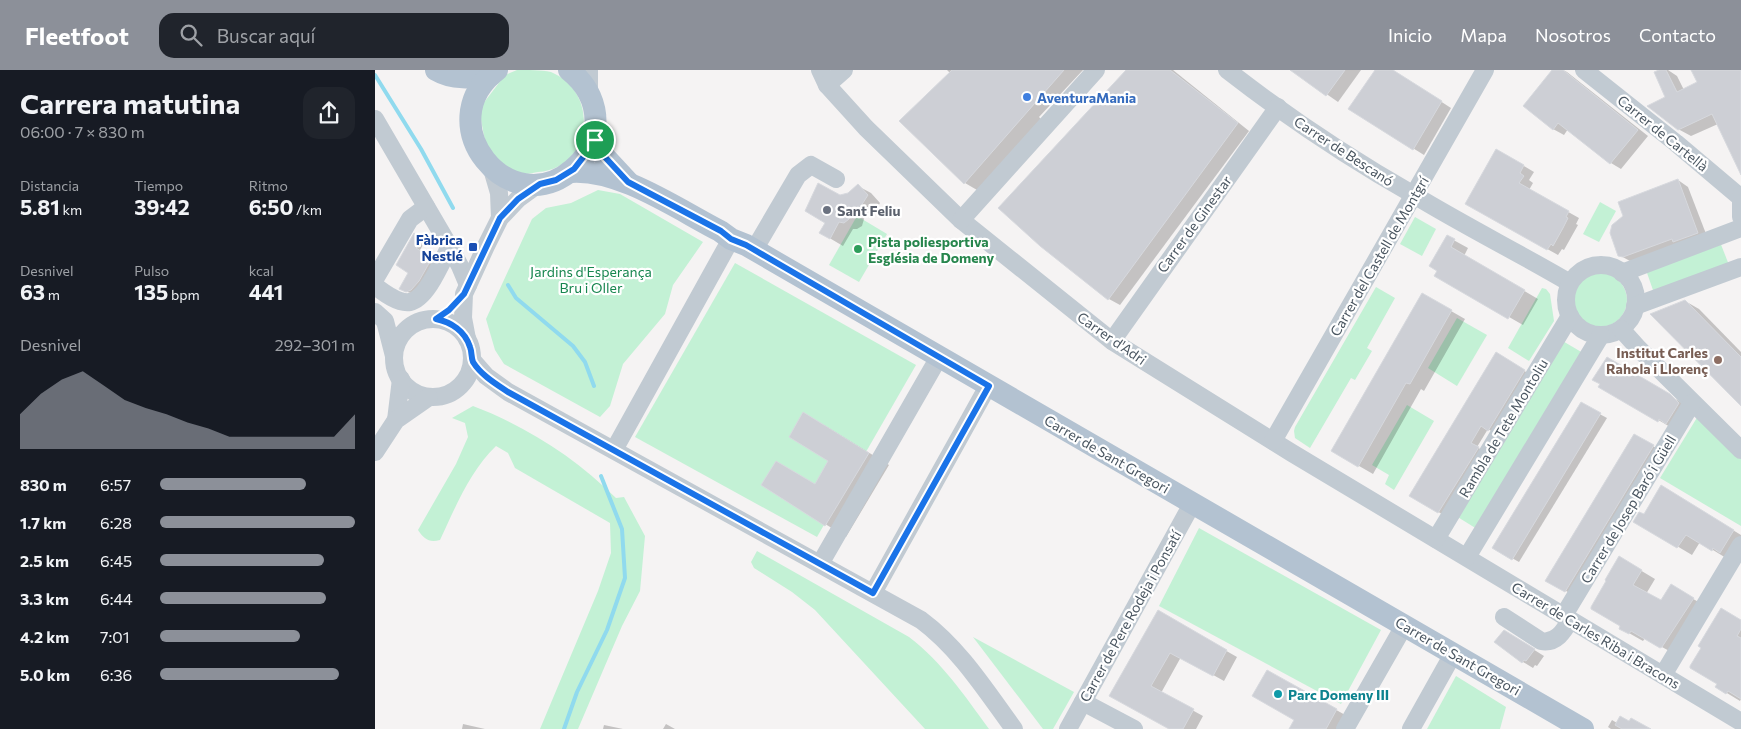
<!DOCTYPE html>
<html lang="es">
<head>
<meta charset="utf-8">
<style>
  body { margin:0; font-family:Commissioner,sans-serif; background:#20242c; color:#f1f3f6; height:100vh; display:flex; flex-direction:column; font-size:19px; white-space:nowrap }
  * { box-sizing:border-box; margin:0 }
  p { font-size:16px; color:#9ea1a6 }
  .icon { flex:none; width:28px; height:28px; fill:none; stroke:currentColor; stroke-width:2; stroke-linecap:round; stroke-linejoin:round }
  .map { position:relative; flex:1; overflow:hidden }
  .details { display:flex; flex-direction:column; background:#171b24; width:375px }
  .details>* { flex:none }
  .pin { position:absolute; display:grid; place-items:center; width:42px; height:42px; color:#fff; margin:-21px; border:2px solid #fff; border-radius:50%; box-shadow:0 1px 5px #0007 }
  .round { display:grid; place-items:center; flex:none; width:52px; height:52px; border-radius:15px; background:#20242c }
  .headline { display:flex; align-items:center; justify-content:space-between; height:85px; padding:0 20px }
  h1 { font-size:28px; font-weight:700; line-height:38px }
  .metrics { display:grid; grid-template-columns:repeat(3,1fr); gap:8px; height:85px; padding:5px 20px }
  .metrics div { display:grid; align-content:center }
  .metrics b { font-size:21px; font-weight:700 }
  .metrics small { font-size:14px; font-weight:400 }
  .metrics p { font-size:14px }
  .chart { height:140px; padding:10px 20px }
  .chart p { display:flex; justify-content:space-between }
  .chart svg { width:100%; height:90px; margin-top:5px; fill:#8c9099; opacity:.7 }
  ul { padding:0 20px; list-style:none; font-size:16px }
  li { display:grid; grid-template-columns:80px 60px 1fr; align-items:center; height:38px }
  li i { height:12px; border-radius:6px; background:#8c9099 }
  header { display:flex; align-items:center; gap:30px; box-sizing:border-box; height:70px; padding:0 25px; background:#8c9099; color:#fff }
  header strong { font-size:24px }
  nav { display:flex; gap:28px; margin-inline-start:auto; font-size:18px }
  .search { width:350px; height:45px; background:#20242c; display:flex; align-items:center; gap:12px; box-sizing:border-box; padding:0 18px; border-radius:15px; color:#9ea1a6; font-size:19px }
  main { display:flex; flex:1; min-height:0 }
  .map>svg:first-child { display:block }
</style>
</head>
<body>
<header>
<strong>Fleetfoot</strong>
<div class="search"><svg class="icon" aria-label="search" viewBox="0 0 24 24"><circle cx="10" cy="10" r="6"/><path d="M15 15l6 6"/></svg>Buscar aquí</div>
<nav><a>Inicio</a><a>Mapa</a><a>Nosotros</a><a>Contacto</a></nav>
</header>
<main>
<section class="details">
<div class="headline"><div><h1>Carrera matutina</h1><p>06:00 · 7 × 830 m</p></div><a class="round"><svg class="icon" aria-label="share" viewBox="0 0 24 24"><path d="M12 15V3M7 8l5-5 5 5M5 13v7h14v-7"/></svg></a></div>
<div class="metrics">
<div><p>Distancia</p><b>5.81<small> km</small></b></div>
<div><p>Tiempo</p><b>39:42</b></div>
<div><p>Ritmo</p><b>6:50<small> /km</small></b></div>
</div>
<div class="metrics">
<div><p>Desnivel</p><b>63<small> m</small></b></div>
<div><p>Pulso</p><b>135<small> bpm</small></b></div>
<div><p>kcal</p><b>441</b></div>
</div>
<div class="chart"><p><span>Desnivel</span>292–301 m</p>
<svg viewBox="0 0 160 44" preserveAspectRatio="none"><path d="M0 44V27L10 17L20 10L30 6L40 13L50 20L60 24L70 27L80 31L90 34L100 38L110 38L120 38L130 38L140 38L150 38L160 27V44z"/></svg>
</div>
<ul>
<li><b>830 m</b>6:57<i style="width:75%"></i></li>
<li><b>1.7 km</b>6:28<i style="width:100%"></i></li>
<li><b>2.5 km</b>6:45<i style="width:84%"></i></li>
<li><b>3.3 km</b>6:44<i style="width:85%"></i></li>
<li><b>4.2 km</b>7:01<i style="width:72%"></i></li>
<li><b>5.0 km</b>6:36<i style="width:92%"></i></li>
</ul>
</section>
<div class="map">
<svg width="1366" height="659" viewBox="0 0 1366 659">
  <rect width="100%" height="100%" fill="#f5f3f3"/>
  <g fill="#c3f1d5">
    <path d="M 142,0 C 153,0 166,0 176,2 C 226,23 217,98 163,102 C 158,103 149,105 144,103 C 133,99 122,88 112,82 L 104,39 L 130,5 Z"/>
    <polygon points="223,120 245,124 328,172 298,215 290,244 248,294 235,336 225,347 129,294 120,280 111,249 157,149 171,138 196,133"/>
    <polygon points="1225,132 1241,141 1224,172 1208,164"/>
    <polygon points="482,146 512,164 484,212 454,195"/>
    <polygon points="1040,147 1061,159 1047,186 1025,174"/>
    <polygon points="1345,172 1354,195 1279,223 1271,200"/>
    <polygon points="360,193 541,295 442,467 260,367"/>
    <circle cx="1225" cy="230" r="27"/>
    <polygon points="1001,217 1020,228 992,278 997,281 980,310 976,308 935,378 920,368 919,361 920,357"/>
    <polygon points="1167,218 1171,219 1175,224 1179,251 1154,291 1133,278"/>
    <polygon points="1082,248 1112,265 1082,316 1053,298"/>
    <polygon points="1186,270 1208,283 1102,459 1081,446"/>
    <polygon points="1032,335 1059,351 1019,420 1010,414 1014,405 997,395"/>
    <path d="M 98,336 C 151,356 201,388 241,428 L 249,427 L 270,466 L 265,521 L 247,556 L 203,659 L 165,659 L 223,521 L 236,483 L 235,453 L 140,398 L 133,383 L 121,376 C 95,401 80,438 65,470 C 54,473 49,469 43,460 L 81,394 L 93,367 L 90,353 L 77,348 Z"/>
    <polygon points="1323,346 1366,387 1366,456 1285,408"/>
    <polygon points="824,458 1006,560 966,634 784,536"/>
    <path d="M 382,481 L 534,567 C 567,592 590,626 614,659 L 550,659 L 440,540 L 417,522 L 379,498 L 376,492 Z"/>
    <polygon points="598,567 699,622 678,659 668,659"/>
    <polygon points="1081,606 1131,637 1125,659 1052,659"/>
  </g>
  <g fill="#0003">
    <polygon points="572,0 708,0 664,47 666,49 602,120 590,113 576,4"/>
    <polygon points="752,0 798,0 874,61 745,235 734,229"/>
    <polygon points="917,0 986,0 963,32"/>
    <polygon points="1002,0 1017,0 1076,38 1049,85 975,39"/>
    <polygon points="1179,0 1188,0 1192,2 1273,66 1246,99 1236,93 1193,59 1189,65 1178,59"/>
    <polygon points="1287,0 1293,0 1302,6 1309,20 1323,13 1317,0 1366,0 1366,97 1343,54 1316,66 1303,59 1292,28"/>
    <polygon points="1122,80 1159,102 1154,110 1158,113 1154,120 1204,148 1201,154 1203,155 1189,180 1187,179 1183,185 1092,134"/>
    <polygon points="1303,110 1313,117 1333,169 1255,191 1244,185"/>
    <polygon points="483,116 496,123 505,133 497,146 491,142 487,156 482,159 478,159 468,176 446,163 465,126 474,124"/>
    <polygon points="40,165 50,171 44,182 60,191 48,213 36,223 29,221 35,203"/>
    <polygon points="1073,167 1093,178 1089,186 1163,229 1148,255 1061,205"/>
    <polygon points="1048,225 1090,249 1049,321 1046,319 998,404 958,381"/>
    <polygon points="1310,231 1324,239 1366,282 1366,335"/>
    <polygon points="1122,284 1156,305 1121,364 1113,359 1102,377 1110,382 1070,446 1036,425"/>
    <polygon points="1232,289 1309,334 1297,358 1225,316"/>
    <polygon points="1206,334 1232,348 1144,492 1119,478"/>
    <polygon points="449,355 514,395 471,467 388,415 440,415 455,390"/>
    <polygon points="1259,366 1285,380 1198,525 1172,510"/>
    <polygon points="1300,425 1366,465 1366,480 1351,488 1325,472 1317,485 1260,451"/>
    <polygon points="1245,488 1280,509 1271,524 1287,532 1296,516 1332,537 1300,584 1270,568 1268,571 1245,558"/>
    <polygon points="783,542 862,587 849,611 806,587 786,623 828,646 821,659 796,659 736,626"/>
    <polygon points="1366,551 1366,629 1365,631 1342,617"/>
    <polygon points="1140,568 1169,586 1162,596 1160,595 1158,598 1148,592 1121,572"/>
    <polygon points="893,602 972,646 964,659 916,659 921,650"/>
    <polygon points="1237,650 1242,653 1273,659 1236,659 1233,657"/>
    <polygon points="88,654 110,659 87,659"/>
    <polygon points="291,654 300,659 288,659"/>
    <polygon points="229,655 248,659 228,659"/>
  </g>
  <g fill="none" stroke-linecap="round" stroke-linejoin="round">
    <g stroke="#90daee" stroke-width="4">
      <polyline points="0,5 46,79 78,138"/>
      <polyline points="133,215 141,228 198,276 210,292 219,316"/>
      <polyline points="189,659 202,622 232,560 250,508 247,459 226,406"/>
    </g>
  </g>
  <g fill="#cdcfd5" stroke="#d7d9de">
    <polygon points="577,0 689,0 589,114 524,51"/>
    <polygon points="751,0 795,0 863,53 733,230 665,176 623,138"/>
    <polygon points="915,0 970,0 951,26"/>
    <polygon points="1000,0 1018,0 1067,31 1038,80 973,39"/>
    <polygon points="1177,0 1188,0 1263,60 1235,94 1183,53 1178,60 1148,36"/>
    <polygon points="1284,0 1291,0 1302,22 1322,12 1316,0 1366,0 1366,105 1337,44 1303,60 1272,36 1290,27 1279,2"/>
    <polygon points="1121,79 1149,95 1145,103 1149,106 1144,113 1194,141 1191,147 1193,148 1188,158 1178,176 1176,174 1172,180 1090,134"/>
    <polygon points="1303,109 1323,163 1298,172 1297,169 1248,187 1243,186 1235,163 1237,155 1248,146 1243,132"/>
    <polygon points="443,113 465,125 473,123 483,114 493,125 484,139 478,136 474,149 469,153 464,152 455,169 444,163 450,153 430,141"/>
    <polygon points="39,163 47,168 41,178 57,188 44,211 36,220 31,222 24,219 33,203 21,195"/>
    <polygon points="1072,165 1080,169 1076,177 1150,220 1133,249 1059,206 1062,201 1054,196"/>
    <polygon points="1047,223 1077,240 1035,314 1031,313 983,397 956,381"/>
    <polygon points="1310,230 1366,287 1366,336 1275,244"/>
    <polygon points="1121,282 1150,300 1113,361 1106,356 1096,373 1104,377 1063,443 1034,426"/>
    <polygon points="1232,287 1295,324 1304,333 1291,354 1284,349 1283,352 1223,317 1225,314 1217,310"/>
    <polygon points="1206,332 1226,343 1137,490 1117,478"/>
    <polygon points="428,342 494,383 450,456 386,415 401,391 440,414 453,391 414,367"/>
    <polygon points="1259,364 1279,375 1190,522 1170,511"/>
    <polygon points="1286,415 1359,460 1345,483 1338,478 1337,481 1311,465 1302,478 1258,452 1264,442 1269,444"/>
    <polygon points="1244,486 1267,500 1258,515 1286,530 1296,514 1319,528 1287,577 1285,578 1256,561 1254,564 1244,559 1245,556 1216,539 1216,537 1231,511 1230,510"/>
    <polygon points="1346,538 1366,550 1366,559 1362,566 1366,568 1366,629 1353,621 1351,624 1340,617 1342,614 1315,598 1315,596 1326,578 1323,576"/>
    <polygon points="783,540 852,580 838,606 795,583 776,616 819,639 808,659 794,659 734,626"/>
    <polygon points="1129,560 1160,579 1151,591 1149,590 1147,593 1119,572"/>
    <polygon points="892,600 962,639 951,659 914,659 919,650 877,626"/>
    <polygon points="1245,646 1254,651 1256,648 1276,659 1247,659 1240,655"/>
  </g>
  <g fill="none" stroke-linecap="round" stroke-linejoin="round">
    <g stroke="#c1cad2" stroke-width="18">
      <polyline points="214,0 214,23"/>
      <polyline points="445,0 452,15 491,58 586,150 737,271 917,383 1366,652"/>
      <path d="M 852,0 C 911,46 974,88 1039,125 C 1090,156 1144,183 1195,213"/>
      <polyline points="1209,0 1301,73 1365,127"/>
      <polyline points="452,15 469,0"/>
      <polyline points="0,49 73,174 85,196 93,215"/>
      <polyline points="117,99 124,123 125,148"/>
      <polyline points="1366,125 1366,147"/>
      <polyline points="586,150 721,0"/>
      <polyline points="379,180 423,105 436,95 461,109"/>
      <circle cx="1226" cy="230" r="35"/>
      <polyline points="1247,203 1366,158"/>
      <polyline points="0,209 35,149 51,137"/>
      <path d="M 0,216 C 9,223 23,234 35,232 C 52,229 67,191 75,176"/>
      <polyline points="1260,236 1366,197"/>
      <polyline points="0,242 10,251 19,286"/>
      <circle cx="58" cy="288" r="39"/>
      <polyline points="1246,259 1264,279 1366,380"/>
      <polyline points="92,269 88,248 89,224 111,176 125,148 143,129 165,113"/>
      <polyline points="737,271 903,37"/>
      <path d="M 97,290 L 111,306 L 133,322 L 546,550 C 585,579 611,621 639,659"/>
      <polyline points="21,350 26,309"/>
      <polyline points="898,371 1110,0"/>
      <polyline points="239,380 356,169"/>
      <polyline points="0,382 21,350 54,327"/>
      <polyline points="1061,469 1195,246"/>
      <polyline points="1092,487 1226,265"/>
      <polyline points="445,494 564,287"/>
      <polyline points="498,523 613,316"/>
      <polyline points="1189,545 1317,333"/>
      <path d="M 1129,547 L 1166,571 C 1181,574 1189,561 1195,550"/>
      <polyline points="1288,605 1366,475"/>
      <polyline points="708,632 759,659"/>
      <polyline points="693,659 817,434"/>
      <polyline points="970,659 1029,556"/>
      <polyline points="1036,659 1078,584"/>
    </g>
    <g stroke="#b3c2d1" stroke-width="22">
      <path d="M 61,0 C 78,10 97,8 116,5"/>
      <path d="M 122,0 C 52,53 135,154 198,99 C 210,89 218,75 220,60 C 223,36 213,15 194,0"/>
      <polyline points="219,66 228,85 253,112"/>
      <path d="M 195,102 C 244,98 302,139 345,161 L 356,169 L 371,175 L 1208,659"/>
    </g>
  </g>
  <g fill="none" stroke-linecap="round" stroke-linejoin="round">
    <defs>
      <path id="route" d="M 219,66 L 228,85 L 253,112 L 346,161 L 356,169 L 371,175 L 614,316 L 498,523 L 133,322 C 121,314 106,305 98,292 C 96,287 97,282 95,277 C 90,261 76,252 61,249 L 74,240 L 89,224 L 125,148 L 143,129 L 165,114 L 181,110 L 199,99 L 213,81 Z"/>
    </defs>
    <use href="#route" stroke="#fff" stroke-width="10"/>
    <use href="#route" stroke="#1a73e8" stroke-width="6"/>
  </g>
  <circle fill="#3f7fe0" stroke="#fff" stroke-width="2" cx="652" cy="27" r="5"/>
  <circle fill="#6b7280" stroke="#fff" stroke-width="2" cx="452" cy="140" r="5"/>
  <rect fill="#1a4fb4" stroke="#fff" stroke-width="2" x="93" y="172" width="10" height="10" rx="2.5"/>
  <circle fill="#2e9e5b" stroke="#fff" stroke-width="2" cx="483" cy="179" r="5"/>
  <circle fill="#8d6e63" stroke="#fff" stroke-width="2" cx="1343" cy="290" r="5"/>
  <circle fill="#0f9aa8" stroke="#fff" stroke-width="2" cx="903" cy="624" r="5"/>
  <g text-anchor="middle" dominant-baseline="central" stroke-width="4.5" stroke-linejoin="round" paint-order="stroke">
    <g font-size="14" font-weight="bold" fill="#366cbe" stroke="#fff" text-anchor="start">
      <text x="662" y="27">AventuraMania</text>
    </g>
    <g font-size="14" fill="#4a5661" stroke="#fff">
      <text transform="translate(1288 63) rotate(39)">Carrer de Cartellà</text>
      <text transform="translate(969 81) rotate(33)">Carrer de Bescanó</text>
      <text transform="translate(819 154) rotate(-54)">Carrer de Ginestar</text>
      <text transform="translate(1004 186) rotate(-60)">Carrer del Castell de Montgrí</text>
      <text transform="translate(737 268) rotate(35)">Carrer d'Adri</text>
      <text transform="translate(1128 358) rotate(-59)">Rambla de Tete Montoliu</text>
      <text transform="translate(732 384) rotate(30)">Carrer de Sant Gregori</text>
      <text transform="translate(1253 439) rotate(-59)">Carrer de Josep Baró i Güell</text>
      <text transform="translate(755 546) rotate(-61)">Carrer de Pere Rodeja i Ponsatí</text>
      <text transform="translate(1221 565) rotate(31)">Carrer de Carles Riba i Bracons</text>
      <text transform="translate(1083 586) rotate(30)">Carrer de Sant Gregori</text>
    </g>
    <g font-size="14" font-weight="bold" fill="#5b616d" stroke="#fff" text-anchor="start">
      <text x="462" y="140">Sant Feliu</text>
    </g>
    <g font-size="14" font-weight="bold" fill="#164399" stroke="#fff" text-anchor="end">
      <text x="88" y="169">Fàbrica<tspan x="88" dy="16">Nestlé</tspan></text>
    </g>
    <g font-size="14" font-weight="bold" fill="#27864d" stroke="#fff" text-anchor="start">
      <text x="493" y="171">Pista poliesportiva<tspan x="493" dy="16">Església de Domeny</tspan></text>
    </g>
    <g font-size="14" fill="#17864f" stroke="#fff">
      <text x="216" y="201">Jardins d'Esperança<tspan x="216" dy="16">Bru i Oller</tspan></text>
    </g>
    <g font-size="14" font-weight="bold" fill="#785e54" stroke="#fff" text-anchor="end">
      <text x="1333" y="282">Institut Carles<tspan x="1333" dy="16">Rahola i Llorenç</tspan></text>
    </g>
    <g font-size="14" font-weight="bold" fill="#0d838f" stroke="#fff" text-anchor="start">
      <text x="913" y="624">Parc Domeny III</text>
    </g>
  </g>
</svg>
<div class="pin" style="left:220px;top:70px;background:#1e9e55"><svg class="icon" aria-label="arrive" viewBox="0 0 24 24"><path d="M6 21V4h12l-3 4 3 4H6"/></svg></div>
</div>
</main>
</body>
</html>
